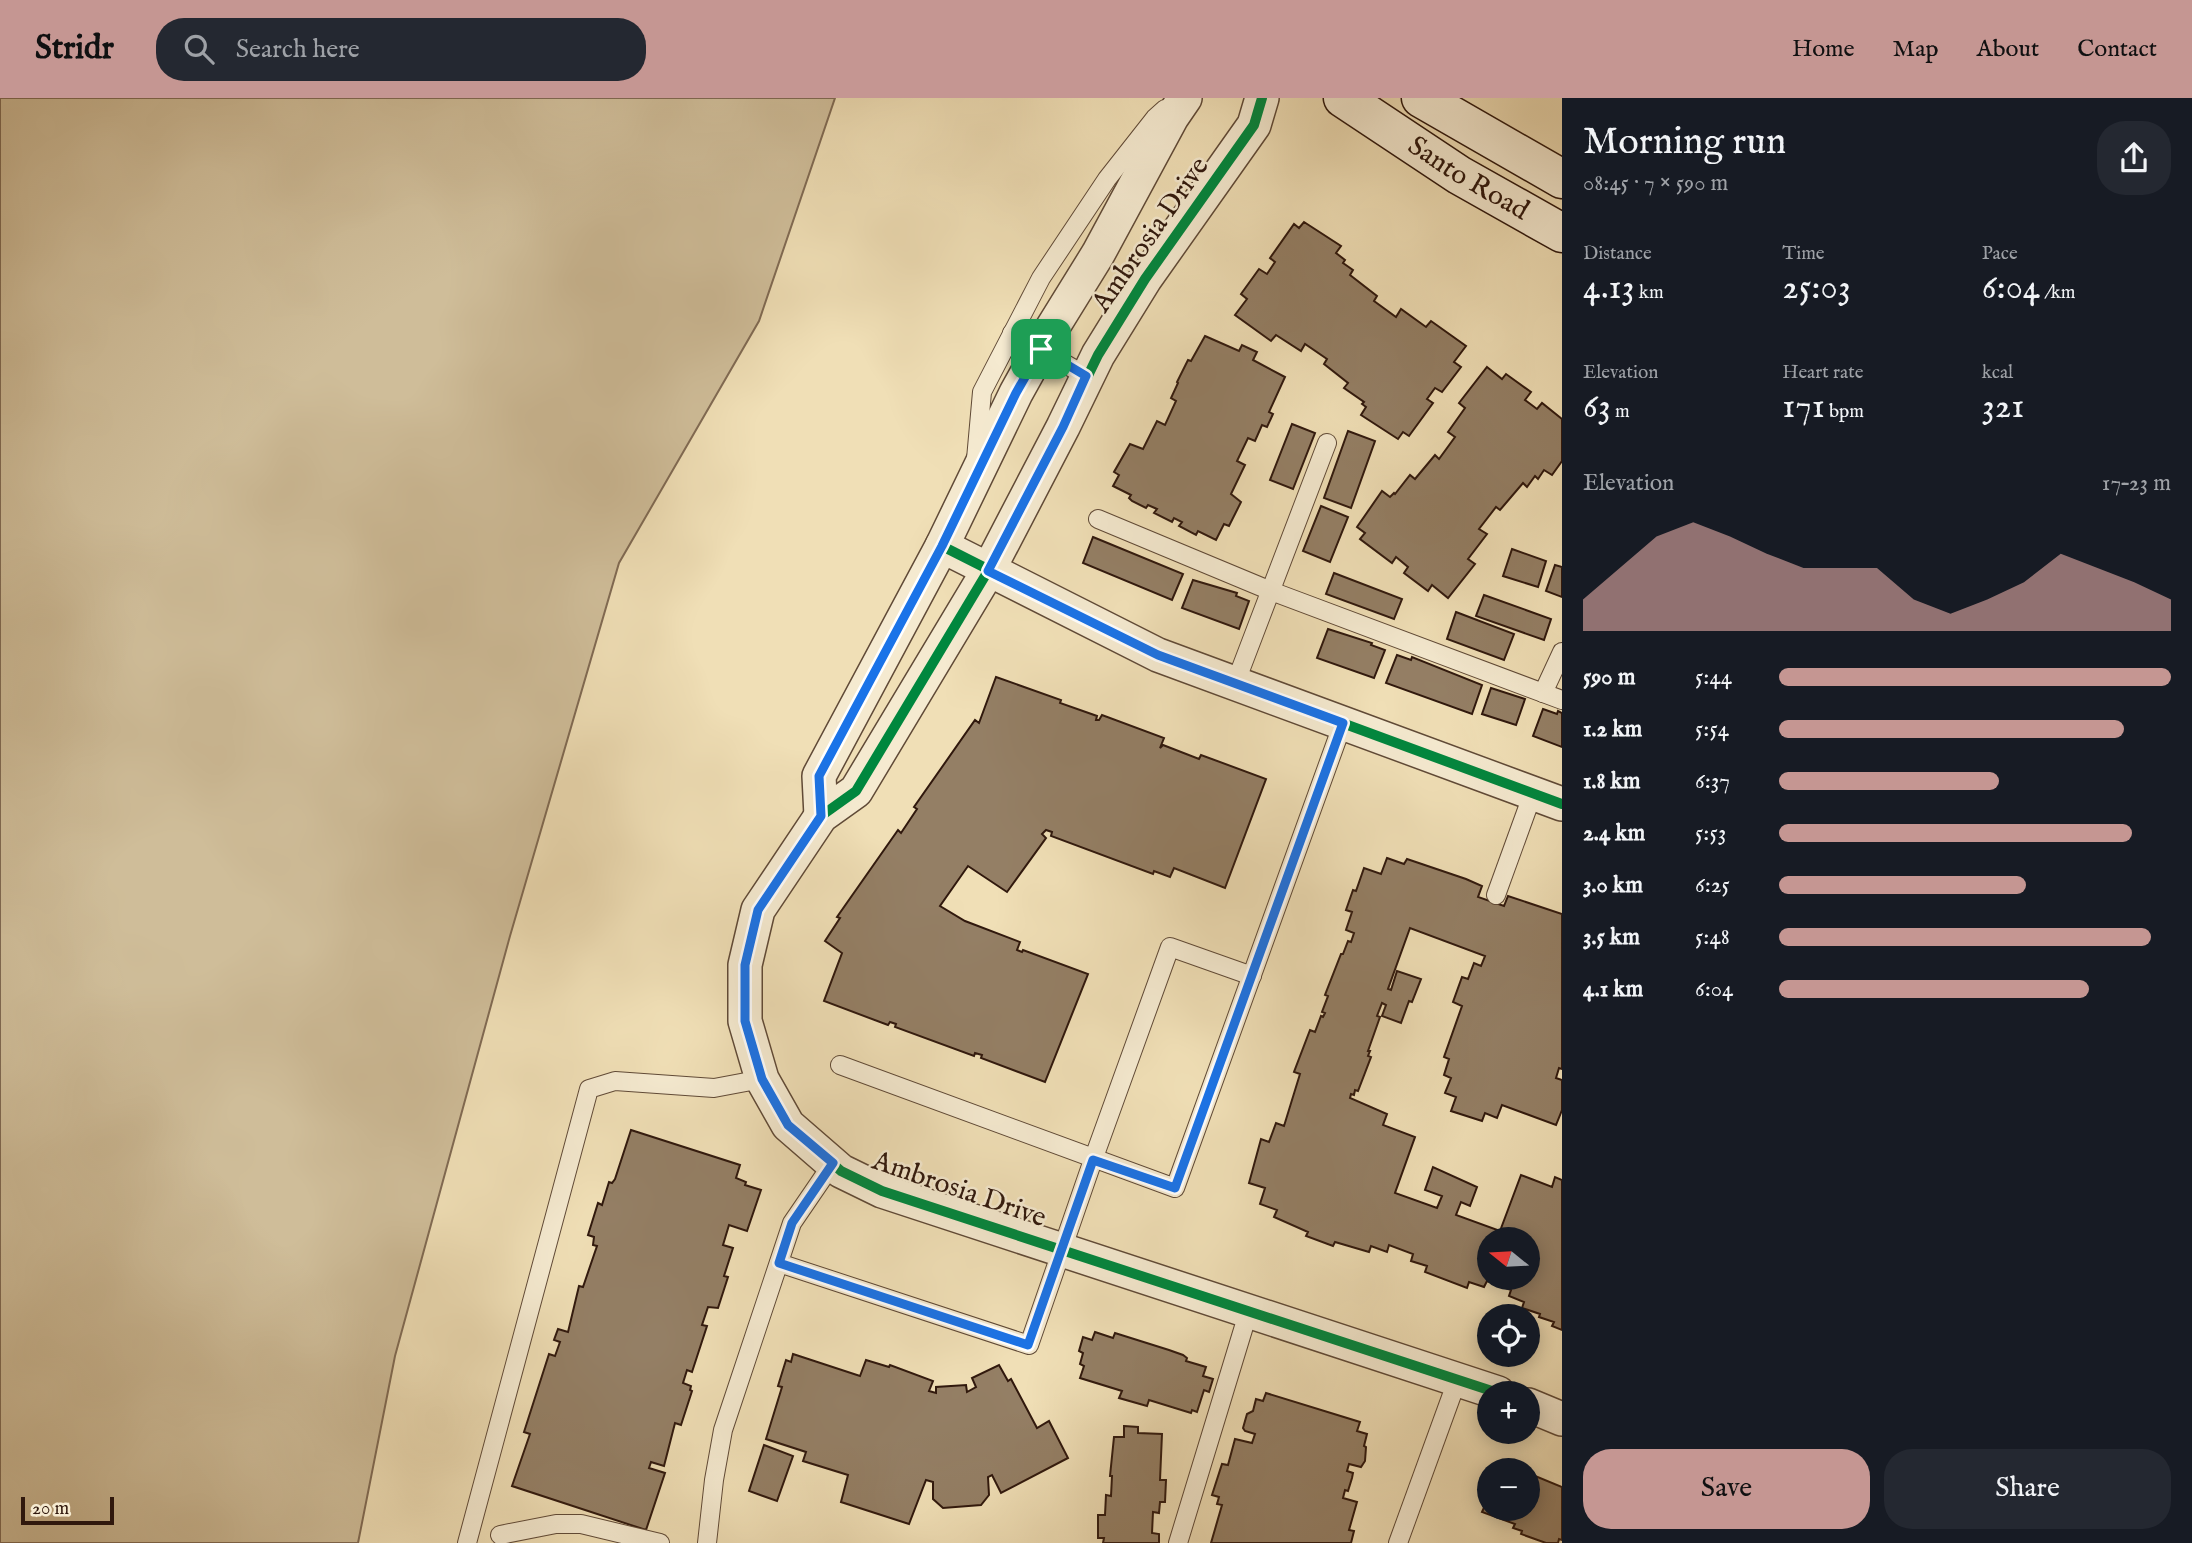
<!DOCTYPE html>
<html lang="en">
<head>
<meta charset="utf-8">
<style>
  body { margin:0; font-family:"IM FELL English",serif; background:#242831; color:#f1f3f6; height:100vh; display:flex; flex-direction:column; font-size:26px; white-space:nowrap }
  * { box-sizing:border-box; margin:0 }
  p { font-size:23px; color:#9ea1a6 }
  .icon { flex:none; width:38px; height:38px; fill:none; stroke:currentColor; stroke-width:2; stroke-linecap:round; stroke-linejoin:round }
  .map { position:relative; flex:1; overflow:hidden }
  .sheet { display:flex; flex-direction:column; background:#171b24; width:630px }
  .sheet>* { flex:none }
  .needle { width:46px; rotate:288deg }
  .fabs { position:absolute; left:1477px; top:1129px; display:grid; gap:14px }
  .fabs a { display:grid; place-items:center; width:63px; height:63px; border-radius:50%; background:#171b24; box-shadow:0 4px 18px #0003; font-size:35px }
  .scale { position:absolute; left:21px; bottom:18px; width:93px; box-sizing:border-box; padding-left:7px; border:4px solid #30180d; border-top:0; font-size:19px; line-height:24px; white-space:nowrap; color:#30180d; -webkit-text-stroke:5px #f5ead0; paint-order:stroke }
  .pin { position:absolute; display:grid; place-items:center; width:60px; height:60px; color:#fff; margin:-30px; border-radius:14px; box-shadow:0 4px 10px #0006 }
  .round { display:grid; place-items:center; flex:none; width:74px; height:74px; border-radius:28px; background:#242831 }
  .headline { display:flex; align-items:center; justify-content:space-between; height:119px; padding:0 21px }
  h1 { font-size:38px; font-weight:600; line-height:52px }
  .metrics { display:grid; grid-template-columns:repeat(3,1fr); gap:10px; height:119px; padding:7px 21px }
  .metrics div { display:grid; align-content:center }
  .metrics b { font-size:35px; font-weight:600 }
  .metrics small { font-size:19px; font-weight:400 }
  .metrics p { font-size:19px }
  .chart { height:196px; padding:14px 21px }
  .chart p { display:flex; justify-content:space-between }
  .chart svg { width:100%; height:126px; margin-top:7px; fill:#c59692; opacity:.7 }
  .primary-button { display:flex; gap:14px; margin-top:auto; padding:14px 21px }
  .primary-button a { flex:1; height:80px; border-radius:28px; background:#c59692; color:#111; font-size:28px; font-weight:600; line-height:80px; text-align:center }
  .primary-button a+a { background:#242831; color:#f1f3f6 }
  ul { padding:0 21px; list-style:none; font-size:23px }
  li { display:grid; grid-template-columns:112px 84px 1fr; align-items:center; height:52px }
  li i { height:18px; border-radius:9px; background:#c59692 }
  header { display:flex; align-items:center; gap:42px; box-sizing:border-box; height:98px; padding:0 35px; background:#c59692; color:#111 }
  header strong { font-size:33px }
  nav { display:flex; gap:38px; margin-inline-start:auto; font-size:24px }
  .search { width:490px; height:63px; background:#242831; display:flex; align-items:center; gap:18px; box-sizing:border-box; padding:0 24px; border-radius:28px; color:#9ea1a6; font-size:26px }
  main { display:flex; flex:1; min-height:0 }
  .map>svg:first-child { display:block }
</style>
</head>
<body>
<header>
<strong>Stridr</strong>
<div class="search"><svg class="icon" aria-label="search" viewBox="0 0 24 24"><circle cx="10" cy="10" r="6"/><path d="M15 15l6 6"/></svg>Search here</div>
<nav><a>Home</a><a>Map</a><a>About</a><a>Contact</a></nav>
</header>
<main>
<div class="map">
<svg width="1562" height="1445" viewBox="0 0 1562 1445">
  <rect width="100%" height="100%" fill="#f0dfb6"/>
  <filter id="stains"><feTurbulence type="fractalNoise" baseFrequency=".00286" numOctaves="4"/><feColorMatrix values="0 0 0 0 .2 0 0 0 0 .09 0 0 0 0 .02 0 0 0 .5 -.17"/></filter>
  <radialGradient id="worn" r=".72"><stop offset=".6" stop-color="#630" stop-opacity="0"/><stop offset="1" stop-color="#630" stop-opacity=".3"/></radialGradient>
  <polygon fill="#cfbd99" stroke="#806a53" stroke-width="2" points="0,0 835,0 759,223 619,465 510,838 395,1258 358,1445 0,1445"/>
  <g fill="#947f65" stroke="#30180d" stroke-width="2" fill-rule="evenodd">
    <polygon points="1304,124 1341,148 1336,155 1345,162 1343,165 1353,172 1350,177 1377,198 1374,203 1396,219 1401,211 1426,229 1431,223 1466,248 1454,264 1461,269 1442,294 1435,290 1427,301 1433,305 1409,338 1403,334 1398,341 1361,317 1366,309 1362,306 1364,304 1344,290 1348,285 1324,266 1327,261 1305,246 1301,253 1276,237 1271,243 1235,217 1247,201 1241,196 1259,171 1267,176 1275,164 1270,160 1294,126 1299,130"/>
    <polygon points="1205,238 1239,253 1242,247 1257,254 1253,262 1285,279 1269,314 1273,316 1267,329 1262,327 1255,343 1248,340 1237,363 1245,367 1231,396 1241,404 1229,428 1224,426 1216,442 1198,433 1196,437 1179,428 1182,424 1174,420 1172,424 1154,415 1157,411 1148,407 1146,410 1132,403 1129,400 1131,397 1113,388 1119,377 1114,374 1130,346 1143,351 1157,323 1165,327 1176,303 1171,300 1178,285 1177,284 1188,262 1191,263"/>
    <polygon points="1487,269 1502,281 1506,276 1531,294 1525,302 1537,311 1542,305 1562,321 1562,363 1552,377 1544,372 1538,381 1535,378 1527,389 1523,385 1500,412 1496,409 1479,431 1487,436 1468,461 1475,466 1448,500 1432,487 1428,493 1404,475 1408,469 1396,459 1392,465 1360,441 1365,435 1357,429 1382,393 1390,399 1394,395 1395,396 1410,377 1415,381 1435,357 1439,361 1455,339 1448,334 1465,310 1459,305"/>
    <polygon points="1292,326 1315,335 1293,391 1270,382"/>
    <polygon points="1348,333 1375,343 1351,410 1324,400"/>
    <polygon points="1321,408 1348,419 1330,464 1303,453"/>
    <polygon points="1093,439 1183,476 1172,502 1083,465"/>
    <polygon points="1512,451 1546,463 1538,489 1503,478"/>
    <polygon points="1555,467 1562,469 1562,499 1546,493"/>
    <polygon points="1334,475 1402,501 1394,521 1326,496"/>
    <polygon points="1193,482 1237,495 1236,498 1249,503 1239,531 1182,510"/>
    <polygon points="1484,497 1551,521 1544,542 1476,518"/>
    <polygon points="1456,514 1514,536 1504,562 1447,541"/>
    <polygon points="1328,531 1372,545 1371,547 1385,552 1374,580 1317,560"/>
    <polygon points="1397,557 1411,562 1412,559 1482,587 1472,616 1386,585"/>
    <polygon points="996,579 1061,602 1060,605 1097,618 1096,622 1099,622 1102,617 1164,640 1160,650 1163,647 1199,661 1201,657 1266,681 1225,790 1174,770 1170,779 1154,773 1153,776 1051,738 1052,734 1046,732 1042,736 1046,740 1007,794 968,768 940,808 965,823 1020,844 1017,852 1022,854 1023,852 1088,876 1045,984 981,960 982,957 975,955 974,958 895,929 896,926 890,924 888,927 824,903 842,855 825,843 840,820 837,819 898,732 901,735 917,711 914,709 975,622 979,625"/>
    <polygon points="1491,590 1525,601 1516,627 1482,616"/>
    <polygon points="1543,611 1557,616 1558,613 1562,615 1562,649 1533,638"/>
    <path d="M 1387,760 L 1404,766 L 1407,761 L 1466,781 L 1482,788 L 1478,799 L 1504,808 L 1508,798 L 1562,816 L 1562,971 L 1559,970 L 1556,980 L 1562,982 L 1562,1012 L 1556,1027 L 1502,1007 L 1497,1020 L 1485,1015 L 1482,1023 L 1451,1013 L 1456,999 L 1445,995 L 1451,980 L 1444,977 L 1449,961 L 1444,959 L 1462,908 L 1453,904 L 1462,879 L 1468,881 L 1474,865 L 1481,868 L 1485,858 L 1410,830 L 1388,891 L 1391,892 L 1397,873 L 1421,881 L 1412,904 L 1409,903 L 1401,925 L 1382,918 L 1386,907 L 1382,905 L 1377,918 L 1380,919 L 1368,953 L 1370,953 L 1368,958 L 1371,959 L 1358,993 L 1355,992 L 1354,997 L 1351,996 L 1350,1000 L 1387,1016 L 1383,1027 L 1415,1039 L 1395,1095 L 1437,1110 L 1442,1098 L 1425,1092 L 1433,1069 L 1477,1089 L 1470,1108 L 1461,1104 L 1456,1117 L 1500,1133 L 1521,1077 L 1552,1089 L 1555,1079 L 1562,1082 L 1562,1232 L 1552,1228 L 1554,1224 L 1539,1219 L 1540,1216 L 1522,1210 L 1524,1204 L 1509,1198 L 1511,1192 L 1487,1183 L 1484,1189 L 1469,1184 L 1467,1190 L 1425,1174 L 1427,1168 L 1411,1163 L 1413,1156 L 1389,1147 L 1387,1154 L 1371,1148 L 1369,1154 L 1335,1144 L 1333,1148 L 1306,1138 L 1308,1134 L 1274,1119 L 1277,1112 L 1260,1106 L 1265,1090 L 1249,1085 L 1261,1041 L 1269,1044 L 1276,1025 L 1284,1028 L 1300,976 L 1294,974 L 1310,932 L 1315,934 L 1321,918 L 1323,919 L 1325,915 L 1322,914 L 1328,898 L 1325,897 L 1341,856 L 1343,856 L 1348,843 L 1351,844 L 1354,835 L 1346,832 L 1352,814 L 1346,812 L 1353,792 L 1356,793 L 1364,770 L 1381,776 ZM 1489,1141 L 1528,1141 L 1528,1180 L 1489,1180 Z"/>
    <polygon points="631,1032 740,1067 736,1080 746,1084 745,1087 761,1092 747,1133 729,1127 723,1147 733,1150 724,1178 728,1179 718,1210 708,1209 702,1227 707,1228 692,1274 687,1272 683,1285 691,1288 690,1292 692,1293 681,1327 675,1325 664,1368 651,1364 649,1370 665,1375 646,1432 512,1388 530,1336 524,1334 549,1256 555,1258 560,1244 554,1242 558,1231 568,1234 579,1188 583,1189 597,1148 593,1147 594,1139 588,1137 598,1105 602,1107 609,1084 612,1085 615,1081"/>
    <polygon points="1095,1234 1113,1240 1115,1235 1169,1252 1183,1257 1187,1260 1186,1263 1206,1269 1203,1278 1213,1281 1209,1294 1204,1292 1197,1314 1192,1312 1191,1315 1149,1302 1147,1308 1119,1300 1122,1293 1080,1280 1084,1268 1080,1266 1083,1255 1079,1253 1083,1239 1092,1242"/>
    <polygon points="793,1256 860,1278 866,1262 889,1269 890,1267 933,1283 929,1293 936,1295 936,1289 966,1287 967,1294 976,1289 972,1280 999,1267 1008,1283 1011,1281 1037,1330 1049,1323 1068,1360 1001,1395 992,1377 988,1379 989,1397 981,1407 943,1410 933,1401 933,1384 926,1382 909,1426 841,1404 848,1377 803,1363 806,1354 766,1341 782,1289 778,1288 786,1262 791,1264"/>
    <polygon points="1266,1295 1360,1324 1357,1333 1367,1336 1364,1348 1366,1349 1365,1363 1361,1369 1349,1366 1347,1373 1353,1375 1352,1380 1348,1393 1345,1392 1343,1400 1357,1404 1349,1432 1354,1433 1351,1445 1211,1445 1222,1407 1217,1406 1219,1399 1212,1397 1222,1366 1228,1367 1235,1341 1252,1345 1255,1336 1245,1333 1243,1330 1247,1316 1253,1313 1256,1301 1263,1303"/>
    <polygon points="1124,1328 1138,1329 1138,1335 1162,1336 1160,1382 1166,1382 1165,1404 1160,1404 1159,1415 1153,1414 1152,1435 1159,1436 1159,1445 1103,1445 1104,1440 1098,1440 1098,1417 1105,1417 1106,1397 1111,1398 1112,1378 1110,1378 1114,1339 1124,1339"/>
    <polygon points="764,1347 793,1358 777,1403 749,1393"/>
    <polygon points="1485,1374 1489,1376 1489,1410 1528,1410 1528,1375 1562,1389 1562,1442 1559,1441 1558,1445 1546,1445 1521,1436 1522,1433 1513,1430 1515,1426 1482,1414 1487,1403 1482,1401 1486,1389 1481,1387"/>
  </g>
  <g fill="none" stroke-linecap="round" stroke-linejoin="round">
    <defs>
      <g id="lane">
        <polyline points="1012,235 1086,278"/>
        <polyline points="976,361 982,294 1041,180 1107,81 1155,20 1165,11"/>
        <polyline points="1098,421 1271,493 1562,602"/>
        <polyline points="1235,586 1327,345"/>
        <polyline points="1543,595 1562,554"/>
        <polyline points="1496,797 1533,695"/>
        <polyline points="840,967 1175,1090 1343,625"/>
        <polyline points="779,1165 1029,1247 1093,1062 1170,849 1252,878"/>
        <polyline points="500,1437 556,1426 581,1426 660,1445"/>
        <polyline points="467,1445 589,991 615,983 714,990 762,981"/>
        <polyline points="707,1445 714,1382 723,1332 792,1125 833,1065"/>
        <polyline points="1178,1445 1249,1212"/>
        <polyline points="1398,1445 1458,1280"/>
      </g>
      <g id="street">
        <polyline points="1262,0 1254,27 1145,181 1098,257 1063,329 988,473 856,693 821,718 758,812 745,867 745,923 762,981 788,1027 841,1073 882,1093 1498,1295"/>
        <polyline points="942,448 1158,557 1562,706"/>
        <polyline points="821,718 819,678 942,448 1016,295 1051,232 1098,156 1172,19 1185,0"/>
        <polyline points="1528,1307 1562,1321"/>
      </g>
      <g id="secondary">
        <path id="s1" d="M 1343,0 L 1459,77 L 1562,135"/>
        <polyline points="1421,0 1562,81"/>
      </g>
    </defs>
    <use href="#lane" stroke="#604a37" stroke-width="20"/>
    <use href="#street" stroke="#604a37" stroke-width="36"/>
    <use href="#secondary" stroke="#30180d" stroke-width="41"/>
    <use href="#lane" stroke="#f5ead0" stroke-width="18"/>
    <use href="#street" stroke="#f5ead0" stroke-width="33"/>
    <use href="#secondary" stroke="#f5ead0" stroke-width="38"/>
    <defs>
      <g id="cycleway">
        <polyline points="1262,0 1254,27 1145,181 1098,257 1063,329 988,473 856,693 821,718 758,812 745,867 745,923 762,981 788,1027 841,1073 882,1093 1498,1295"/>
        <polyline points="942,448 1158,557 1562,706"/>
      </g>
    </defs>
    <use href="#cycleway" stroke="#f5ead0" stroke-width="15"/>
    <use href="#cycleway" stroke="#00873e" stroke-width="10"/>
  </g>
  <g fill="none" stroke-linecap="round" stroke-linejoin="round">
    <defs>
      <polygon id="route" points="1041,251 1086,278 1063,329 988,473 1158,557 1343,625 1175,1090 1093,1062 1028,1247 779,1165 792,1125 833,1065 788,1027 762,981 745,923 745,867 758,812 821,718 819,678 942,448 1016,295"/>
    </defs>
    <use href="#route" stroke="#fff" stroke-width="14"/>
    <use href="#route" stroke="#1a73e8" stroke-width="9"/>
  </g>
  <g text-anchor="middle" dominant-baseline="central" stroke-width="5" stroke-linejoin="round" paint-order="stroke">
    <g font-size="28" fill="#30180d" stroke="#f5ead0">
      <text stroke="none"><textPath href="#s1" startOffset="149">Santo Road</textPath></text>
      <text transform="translate(1151 137) rotate(-55)">Ambrosia Drive</text>
      <text transform="translate(959 1092) rotate(19)">Ambrosia Drive</text>
    </g>
  </g>
  <rect width="100%" height="100%" filter="url(#stains)"/>
  <rect width="100%" height="100%" fill="url(#worn)"/>
</svg>
<div class="fabs">
<a><svg class="needle" viewBox="-14 -14 28 28"><path d="M0-13l5 13h-10z" fill="#e53935"/><path d="M0 13l5-13h-10z" fill="#9ea1a6"/></svg></a>
<a><svg class="icon" aria-label="locate" viewBox="0 0 24 24"><circle cx="12" cy="12" r="6"/><path d="M12 2v4M12 18v4M2 12h4M18 12h4"/></svg></a>
<a>+</a>
<a>−</a>
</div>
<div class="scale">20 m</div>
<div class="pin" style="left:1041px;top:251px;background:#1e9e55"><svg class="icon" aria-label="arrive" viewBox="0 0 24 24"><path d="M6 21V4h12l-3 4 3 4H6"/></svg></div>
</div>
<section class="sheet">
<div class="headline"><div><h1>Morning run</h1><p>08:45 · 7 × 590 m</p></div><a class="round"><svg class="icon" aria-label="share" viewBox="0 0 24 24"><path d="M12 15V3M7 8l5-5 5 5M5 13v7h14v-7"/></svg></a></div>
<div class="metrics">
<div><p>Distance</p><b>4.13<small> km</small></b></div>
<div><p>Time</p><b>25:03</b></div>
<div><p>Pace</p><b>6:04<small> /km</small></b></div>
</div>
<div class="metrics">
<div><p>Elevation</p><b>63<small> m</small></b></div>
<div><p>Heart rate</p><b>171<small> bpm</small></b></div>
<div><p>kcal</p><b>321</b></div>
</div>
<div class="chart"><p><span>Elevation</span>17–23 m</p>
<svg viewBox="0 0 160 44" preserveAspectRatio="none"><path d="M0 44V33L10 22L20 11L30 6L40 11L50 17L60 22L70 22L80 22L90 33L100 38L110 33L120 27L130 17L140 22L150 27L160 33V44z"/></svg>
</div>
<ul>
<li><b>590 m</b>5:44<i style="width:100%"></i></li>
<li><b>1.2 km</b>5:54<i style="width:88%"></i></li>
<li><b>1.8 km</b>6:37<i style="width:56%"></i></li>
<li><b>2.4 km</b>5:53<i style="width:90%"></i></li>
<li><b>3.0 km</b>6:25<i style="width:63%"></i></li>
<li><b>3.5 km</b>5:48<i style="width:95%"></i></li>
<li><b>4.1 km</b>6:04<i style="width:79%"></i></li>
</ul>
<div class="primary-button"><a>Save</a><a>Share</a></div>
</section>
</main>
</body>
</html>
